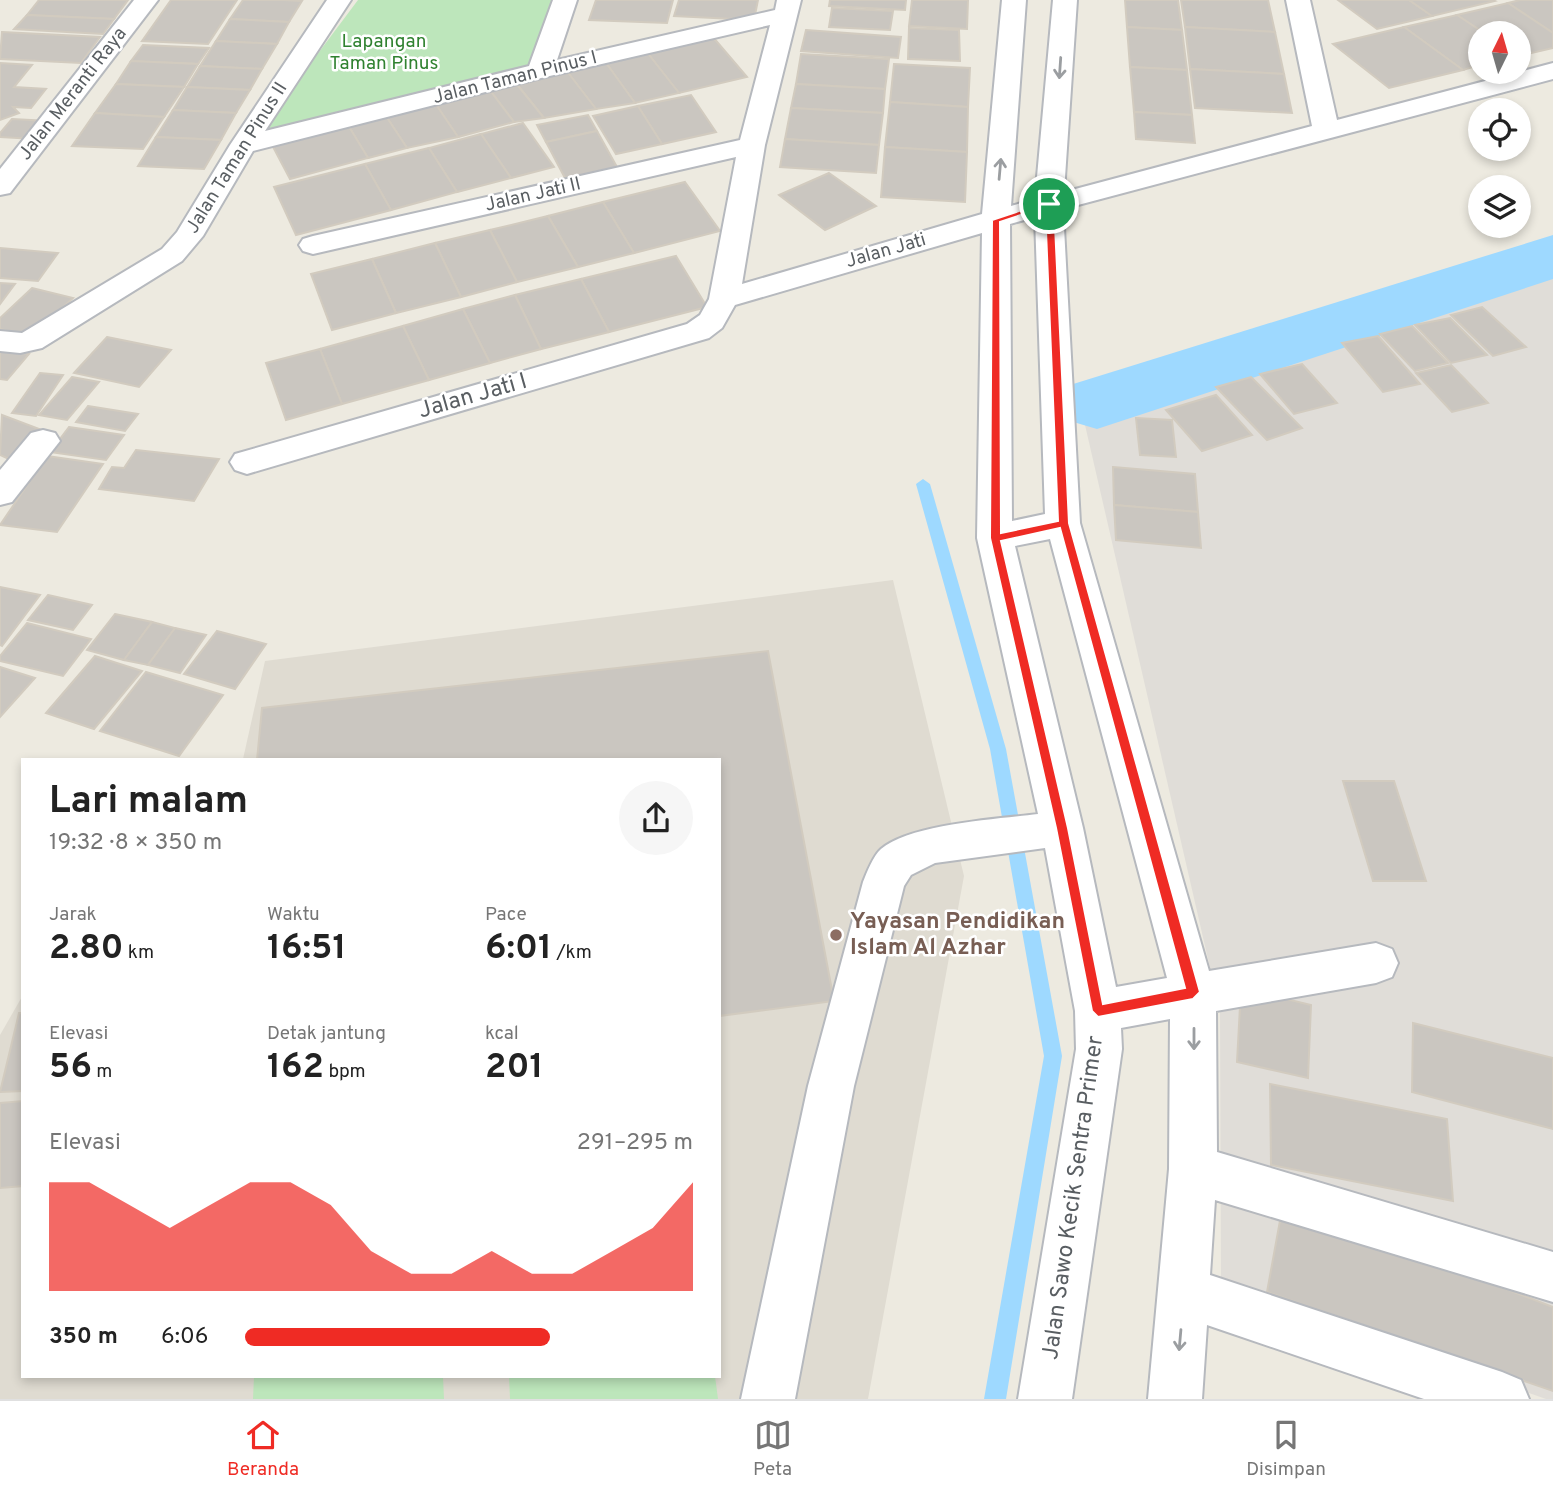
<!DOCTYPE html>
<html lang="id">
<head>
<meta charset="utf-8">
<style>
  body { margin:0; font-family:Overpass,sans-serif; background:#f6f6f6; color:#222; height:100vh; display:flex; flex-direction:column; font-size:26px; white-space:nowrap }
  * { box-sizing:border-box; margin:0 }
  p { font-size:23px; color:#767676 }
  .icon { flex:none; width:38px; height:38px; fill:none; stroke:currentColor; stroke-width:2; stroke-linecap:round; stroke-linejoin:round }
  .map { position:relative; flex:1; overflow:hidden }
  .drawer { position:absolute; left:21px; top:758px; width:700px; height:620px; display:flex; flex-direction:column; background:#fff; border-radius:0px; box-shadow:0 4px 10px #0003 }
  .drawer>* { flex:none }
  .needle { width:46px; rotate:5deg }
  .buttons { position:absolute; left:1468px; top:21px; display:grid; gap:14px }
  .buttons a { display:grid; place-items:center; width:63px; height:63px; border-radius:50%; background:#fff; box-shadow:0 4px 10px #0003; font-size:35px }
  .pin { position:absolute; display:grid; place-items:center; width:60px; height:60px; color:#fff; margin:-30px; border:4px solid #fff; border-radius:50%; box-shadow:0 2px 7px #0007 }
  .round { display:grid; place-items:center; flex:none; width:74px; height:74px; border-radius:37px; background:#f6f6f6 }
  .headline { display:flex; align-items:center; justify-content:space-between; height:119px; padding:0 28px }
  h1 { font-size:38px; font-weight:700; line-height:52px }
  .stats { display:grid; grid-template-columns:repeat(3,1fr); gap:10px; height:119px; padding:7px 28px }
  .stats div { display:grid; align-content:center }
  .stats b { font-size:35px; font-weight:700 }
  .stats small { font-size:19px; font-weight:400 }
  .stats p { font-size:19px }
  .chart { height:196px; padding:14px 28px }
  .chart p { display:flex; justify-content:space-between }
  .chart svg { width:100%; height:126px; margin-top:7px; fill:#ef2b24; opacity:.7 }
  ul { padding:0 28px; list-style:none; font-size:23px }
  li { display:grid; grid-template-columns:112px 84px 1fr; align-items:center; height:52px }
  li i { height:18px; border-radius:9px; background:#ef2b24 }
  .tab-bar { display:flex; justify-content:space-around; align-items:center; height:98px; border-top:2px solid #e0e0e0; background:#fff; font-size:19px; color:#767676 }
  .tab-bar a { display:grid; justify-items:center; gap:4px }
  .tab-bar .current { color:#ef2b24 }
  .map>svg:first-child { display:block }
</style>
</head>
<body>
<div class="map">
<svg width="1553" height="1399" viewBox="0 0 1553 1399">
  <rect width="100%" height="100%" fill="#edeae0"/>
  <polygon fill="#e0ddd8" points="1553,275 1553,1399 1546,1399 1221,1285 1220,1011 1085,425"/>
  <polygon fill="#dfdbd1" points="893,580 964,876 868,1399 0,1399 0,1035 23,995 23,1376 719,1376 719,760 243,759 265,661"/>
  <g fill="#bde6bb">
    <polygon points="358,0 556,0 538,68 250,144"/>
    <polygon points="254,1376 443,1376 444,1399 253,1399"/>
    <polygon points="509,1376 715,1376 718,1399 510,1399"/>
  </g>
  <g fill="none" stroke-linecap="round" stroke-linejoin="round">
    <polygon fill="#9ed9ff" fill-rule="evenodd" points="923,479 930,484 1006,749 1062,1056 1006,1399 984,1399 1044,1056 990,749 916,484"/>
    <polygon fill="#9ed9ff" fill-rule="evenodd" points="1553,235 1553,279 1097,429 1070,421 1059,403 1070,385"/>
  </g>
  <g fill="#cac6c0" stroke="#d2cbbf" stroke-width="2">
    <polygon points="39,0 128,0 114,19 27,15"/>
    <polygon points="171,0 237,0 208,44 142,41"/>
    <polygon points="243,0 284,0 302,1 289,22 230,19"/>
    <polygon points="596,0 673,0 667,23 589,20"/>
    <polygon points="679,0 758,0 754,20 674,16"/>
    <polygon points="830,0 906,0 905,10 829,6"/>
    <polygon points="912,0 968,0 967,29 909,26"/>
    <polygon points="1125,0 1178,0 1182,30 1127,27"/>
    <polygon points="1181,0 1268,0 1275,32 1185,27"/>
    <polygon points="1338,0 1409,0 1432,16 1377,29"/>
    <polygon points="1409,0 1493,0 1495,1 1432,16"/>
    <polygon points="1520,0 1553,0 1553,33 1508,3"/>
    <polygon points="1508,3 1553,33 1553,48 1519,56 1519,33 1484,33 1457,15"/>
    <polygon points="832,8 893,11 890,30 829,27"/>
    <polygon points="27,15 114,19 103,34 14,29"/>
    <polygon points="1457,15 1484,33 1480,33 1480,65 1463,70 1404,27"/>
    <polygon points="230,19 289,22 277,44 216,41"/>
    <polygon points="1127,27 1182,30 1187,70 1130,67"/>
    <polygon points="1185,27 1275,32 1284,74 1190,69"/>
    <polygon points="1404,27 1463,70 1389,88 1333,44"/>
    <polygon points="909,28 959,30 960,61 908,59"/>
    <polygon points="806,30 901,37 898,58 801,51"/>
    <polygon points="2,32 100,37 81,63 0,59"/>
    <polygon points="712,36 747,77 679,93 646,51"/>
    <polygon points="216,41 277,44 262,69 200,66"/>
    <polygon points="143,45 209,48 198,64 131,61"/>
    <polygon points="646,51 679,93 635,103 604,60"/>
    <polygon points="801,54 889,59 885,89 796,84"/>
    <polygon points="604,60 635,103 596,109 566,70"/>
    <polygon points="131,61 198,64 184,87 116,84"/>
    <polygon points="0,63 32,65 14,87 46,89 31,108 13,107 19,113 0,120"/>
    <polygon points="894,64 970,68 968,107 890,102"/>
    <polygon points="200,66 262,69 250,90 187,87"/>
    <polygon points="1130,67 1187,70 1192,115 1134,112"/>
    <polygon points="1190,69 1284,74 1292,113 1195,108"/>
    <polygon points="566,70 596,109 544,118 515,82"/>
    <polygon points="515,82 544,118 514,122 489,89"/>
    <polygon points="116,84 184,87 164,117 95,113"/>
    <polygon points="796,84 885,89 883,113 791,108"/>
    <polygon points="187,87 250,90 236,113 173,110"/>
    <polygon points="489,89 514,122 458,137 435,103"/>
    <polygon points="691,95 716,132 662,144 638,106"/>
    <polygon points="890,102 968,107 967,152 885,147"/>
    <polygon points="435,103 458,137 407,148 386,116"/>
    <polygon points="638,106 662,144 616,154 593,116"/>
    <polygon points="791,108 883,113 879,145 785,139"/>
    <polygon points="173,110 236,113 221,140 156,137"/>
    <polygon points="1134,112 1192,115 1195,143 1136,139"/>
    <polygon points="95,113 164,117 143,149 72,146"/>
    <polygon points="588,115 597,131 546,142 537,125"/>
    <polygon points="386,116 407,148 368,158 348,125"/>
    <polygon points="12,119 48,121 34,139 0,137 0,133"/>
    <polygon points="523,123 554,167 511,178 481,134"/>
    <polygon points="348,125 368,158 290,179 272,145"/>
    <polygon points="597,131 617,167 565,178 546,142"/>
    <polygon points="481,134 511,178 457,192 429,148"/>
    <polygon points="156,137 221,140 204,169 138,166"/>
    <polygon points="785,139 879,145 876,173 780,167"/>
    <polygon points="885,147 967,152 965,202 881,197"/>
    <polygon points="429,148 457,192 391,210 365,164"/>
    <polygon points="365,164 391,210 296,235 274,187"/>
    <polygon points="829,173 876,206 825,230 779,195"/>
    <polygon points="685,182 720,231 634,253 603,202"/>
    <polygon points="603,202 634,253 578,267 548,216"/>
    <polygon points="548,216 578,267 517,282 490,230"/>
    <polygon points="490,230 517,282 461,297 435,243"/>
    <polygon points="435,243 461,297 396,313 372,259"/>
    <polygon points="0,248 58,253 38,281 0,278"/>
    <polygon points="676,256 707,307 609,332 581,279"/>
    <polygon points="372,259 396,313 332,330 311,274"/>
    <polygon points="581,279 609,332 541,349 515,295"/>
    <polygon points="0,283 15,284 0,304"/>
    <polygon points="32,288 73,298 31,337 0,329 0,318"/>
    <polygon points="515,295 541,349 490,363 463,309"/>
    <polygon points="1482,307 1526,347 1493,356 1451,315"/>
    <polygon points="463,309 490,363 429,380 403,326"/>
    <polygon points="1450,318 1487,355 1451,363 1415,325"/>
    <polygon points="403,326 429,380 342,404 320,349"/>
    <polygon points="1412,326 1448,363 1415,371 1380,334"/>
    <polygon points="1378,336 1420,384 1383,392 1342,343"/>
    <polygon points="107,337 171,350 139,387 74,373"/>
    <polygon points="0,349 29,354 7,380 0,379"/>
    <polygon points="320,349 342,404 286,420 266,363"/>
    <polygon points="1302,364 1337,403 1294,414 1260,374"/>
    <polygon points="1451,365 1488,403 1452,412 1416,373"/>
    <polygon points="40,373 63,375 36,416 12,413"/>
    <polygon points="72,377 99,382 67,420 39,415"/>
    <polygon points="1251,377 1302,428 1267,440 1216,387"/>
    <polygon points="1216,395 1252,435 1202,451 1166,410"/>
    <polygon points="88,406 138,414 125,431 76,422"/>
    <polygon points="2,415 42,430 9,459 0,455"/>
    <polygon points="1136,418 1172,420 1176,457 1140,455"/>
    <polygon points="69,427 124,435 106,460 50,452"/>
    <polygon points="136,450 219,459 194,501 99,489 112,467 124,468"/>
    <polygon points="47,456 103,464 57,532 0,525"/>
    <polygon points="1113,467 1195,474 1198,512 1114,505"/>
    <polygon points="1114,505 1198,512 1201,548 1116,540"/>
    <polygon points="0,587 40,595 2,646 0,645"/>
    <polygon points="48,595 92,605 73,630 28,620"/>
    <polygon points="115,614 152,622 124,660 87,650"/>
    <polygon points="152,622 175,628 148,665 124,660"/>
    <polygon points="27,623 91,639 63,676 0,661 0,656"/>
    <polygon points="175,628 206,635 180,673 148,665"/>
    <polygon points="217,631 266,644 235,689 184,674"/>
    <polygon points="768,651 834,1001 719,1016 719,760 257,760 262,708"/>
    <polygon points="95,656 142,671 94,729 46,713"/>
    <polygon points="0,667 35,678 0,717"/>
    <polygon points="146,672 223,695 179,756 100,731"/>
    <polygon points="1343,781 1394,781 1426,881 1373,881"/>
    <polygon points="1241,988 1311,1005 1308,1078 1237,1062"/>
    <polygon points="19,1013 23,1013 23,1091 0,1092"/>
    <polygon points="1413,1023 1553,1058 1553,1129 1412,1092"/>
    <polygon points="1270,1084 1447,1119 1453,1201 1271,1165"/>
    <polygon points="23,1101 23,1186 0,1188 0,1103"/>
    <polygon points="1283,1204 1553,1307 1553,1391 1267,1292"/>
  </g>
  <g fill="none" stroke-linecap="round" stroke-linejoin="round">
    <defs>
      <g id="minor">
        <polygon points="134,0 158,0 10,193 0,195 0,169"/>
        <path d="M 327,0 L 351,0 L 265,131 L 529,66 L 553,0 L 577,0 L 557,60 L 775,10 L 777,0 L 801,0 L 765,145 L 742,284 L 982,214 L 1002,0 L 1026,0 L 1011,206 L 1035,199 L 1053,0 L 1077,0 L 1064,192 L 1312,126 L 1286,0 L 1310,0 L 1337,120 L 1553,63 L 1553,79 L 1063,209 L 1080,523 L 1209,971 L 1376,943 L 1392,949 L 1398,963 L 1392,977 L 1376,983 L 1216,1011 L 1217,1152 L 1553,1252 L 1553,1302 L 1215,1200 L 1210,1275 L 1502,1372 L 1521,1380 L 1529,1399 L 1424,1399 L 1207,1325 L 1202,1399 L 1148,1399 L 1169,1169 L 1170,1019 L 1121,1028 L 1122,1049 L 1072,1399 L 1018,1399 L 1076,1049 L 1075,1011 L 1045,848 L 935,863 L 911,875 L 904,886 L 854,1086 L 795,1399 L 741,1399 L 808,1086 L 863,882 C 867,872 873,856 881,849 C 910,824 999,819 1038,814 L 977,538 L 982,233 L 735,305 L 722,328 L 709,338 L 247,474 L 235,470 L 230,462 L 235,454 L 687,324 L 700,315 L 709,299 L 736,157 L 313,254 L 303,251 L 299,245 L 303,239 L 313,236 L 740,140 L 770,25 L 541,78 L 253,151 L 203,236 L 182,261 L 42,348 L 20,353 L 0,351 L 0,331 L 22,333 L 162,249 L 177,232 L 230,145 ZM 1035,217 L 1045,514 L 1012,521 L 1010,224 ZM 1050,539 L 1167,978 L 1116,987 L 1083,828 L 1015,546 Z"/>
        <polygon points="43,430 55,433 60,441 12,502 0,505 0,470 31,433"/>
      </g>
    </defs>
    <use href="#minor" stroke="#b6b9be" stroke-width="4"/>
    <use href="#minor" fill="#fff" fill-rule="evenodd"/>
  </g>
  <defs><path id="oneway-shaft" d="M-6 0H5M1.5-3L5.5 0L1.5 3" fill="none" stroke-width="1.6" stroke-linecap="round" stroke-linejoin="round" transform="scale(1.75)"/></defs>
  <g stroke="#9b9ea1">
    <use href="#oneway-shaft" transform="translate(1060 68) rotate(94)"/>
    <use href="#oneway-shaft" transform="translate(1000 169) rotate(-85)"/>
    <use href="#oneway-shaft" transform="translate(1194 1039) rotate(90)"/>
    <use href="#oneway-shaft" transform="translate(1180 1340) rotate(95)"/>
  </g>
  <path fill="#ef2b24" stroke="#fff" stroke-width="2" fill-rule="evenodd" d="M 1049,201 L 1054,204 L 1069,523 L 1200,992 L 1193,999 L 1098,1017 L 1092,1011 L 1056,828 L 990,538 L 992,220 ZM 1045,207 L 1058,521 L 1001,533 L 1000,222 ZM 1060,528 L 1185,988 L 1103,1004 L 1068,828 L 1001,541 Z"/>
  <circle fill="#8d6e63" stroke="#fff" stroke-width="2.5" cx="836" cy="935" r="7"/>
  <g text-anchor="middle" dominant-baseline="central" stroke-width="5" stroke-linejoin="round" paint-order="stroke">
    <g font-size="19" fill="#308230" stroke="#fff">
      <text x="384" y="42">Lapangan<tspan x="384" dy="22">Taman Pinus</tspan></text>
    </g>
    <g font-size="19" fill="#595e62" stroke="#fff">
      <text transform="translate(515 78) rotate(-14)">Jalan Taman Pinus I</text>
      <text transform="translate(73 94) rotate(-52)">Jalan Meranti Raya</text>
      <text transform="translate(237 158) rotate(-58)">Jalan Taman Pinus II</text>
      <text transform="translate(533 195) rotate(-13)">Jalan Jati II</text>
      <text transform="translate(886 251) rotate(-16)">Jalan Jati</text>
    </g>
    <g font-size="23" fill="#595e62" stroke="#fff">
      <text transform="translate(473 397) rotate(-16)">Jalan Jati I</text>
      <text transform="translate(1074 1198) rotate(-82)">Jalan Sawo Kecik Sentra Primer</text>
    </g>
    <g font-size="23" font-weight="bold" fill="#785e54" stroke="#fff" text-anchor="start">
      <text x="850" y="922">Yayasan Pendidikan<tspan x="850" dy="26">Islam Al Azhar</tspan></text>
    </g>
  </g>
</svg>
<div class="buttons">
<a><svg class="needle" viewBox="-14 -14 28 28"><path d="M0-13l5 13h-10z" fill="#e53935"/><path d="M0 13l5-13h-10z" fill="#767676"/></svg></a>
<a><svg class="icon" aria-label="locate" viewBox="0 0 24 24"><circle cx="12" cy="12" r="6"/><path d="M12 2v4M12 18v4M2 12h4M18 12h4"/></svg></a>
<a><svg class="icon" aria-label="layers" viewBox="0 0 24 24"><path d="M12 4l9 5-9 5-9-5zM3 14l9 5 9-5"/></svg></a>
</div>
<div class="pin" style="left:1049px;top:204px;background:#1e9e55"><svg class="icon" aria-label="arrive" viewBox="0 0 24 24"><path d="M6 21V4h12l-3 4 3 4H6"/></svg></div>
<section class="drawer">
<div class="headline"><div><h1>Lari malam</h1><p>19:32 · 8 × 350 m</p></div><a class="round"><svg class="icon" aria-label="share" viewBox="0 0 24 24"><path d="M12 15V3M7 8l5-5 5 5M5 13v7h14v-7"/></svg></a></div>
<div class="stats">
<div><p>Jarak</p><b>2.80<small> km</small></b></div>
<div><p>Waktu</p><b>16:51</b></div>
<div><p>Pace</p><b>6:01<small> /km</small></b></div>
</div>
<div class="stats">
<div><p>Elevasi</p><b>56<small> m</small></b></div>
<div><p>Detak jantung</p><b>162<small> bpm</small></b></div>
<div><p>kcal</p><b>201</b></div>
</div>
<div class="chart"><p><span>Elevasi</span>291–295 m</p>
<svg viewBox="0 0 160 44" preserveAspectRatio="none"><path d="M0 44V6L10 6L20 14L30 22L40 14L50 6L60 6L70 14L80 30L90 38L100 38L110 30L120 38L130 38L140 30L150 22L160 6V44z"/></svg>
</div>
<ul>
<li><b>350 m</b>6:06<i style="width:68%"></i></li>
</ul>
</section>
</div>
<nav class="tab-bar">
<a class="current"><svg class="icon" aria-label="home" viewBox="0 0 24 24"><path d="M3 11l9-7 9 7M6 9v11h12V9"/></svg>Beranda</a>
<a><svg class="icon" aria-label="map" viewBox="0 0 24 24"><path d="M3 6l6-2 6 2 6-2v14l-6 2-6-2-6 2zM9 4v14M15 6v14"/></svg>Peta</a>
<a><svg class="icon" aria-label="saved" viewBox="0 0 24 24"><path d="M7 4h10v16l-5-4-5 4z"/></svg>Disimpan</a>
</nav>
</body>
</html>
